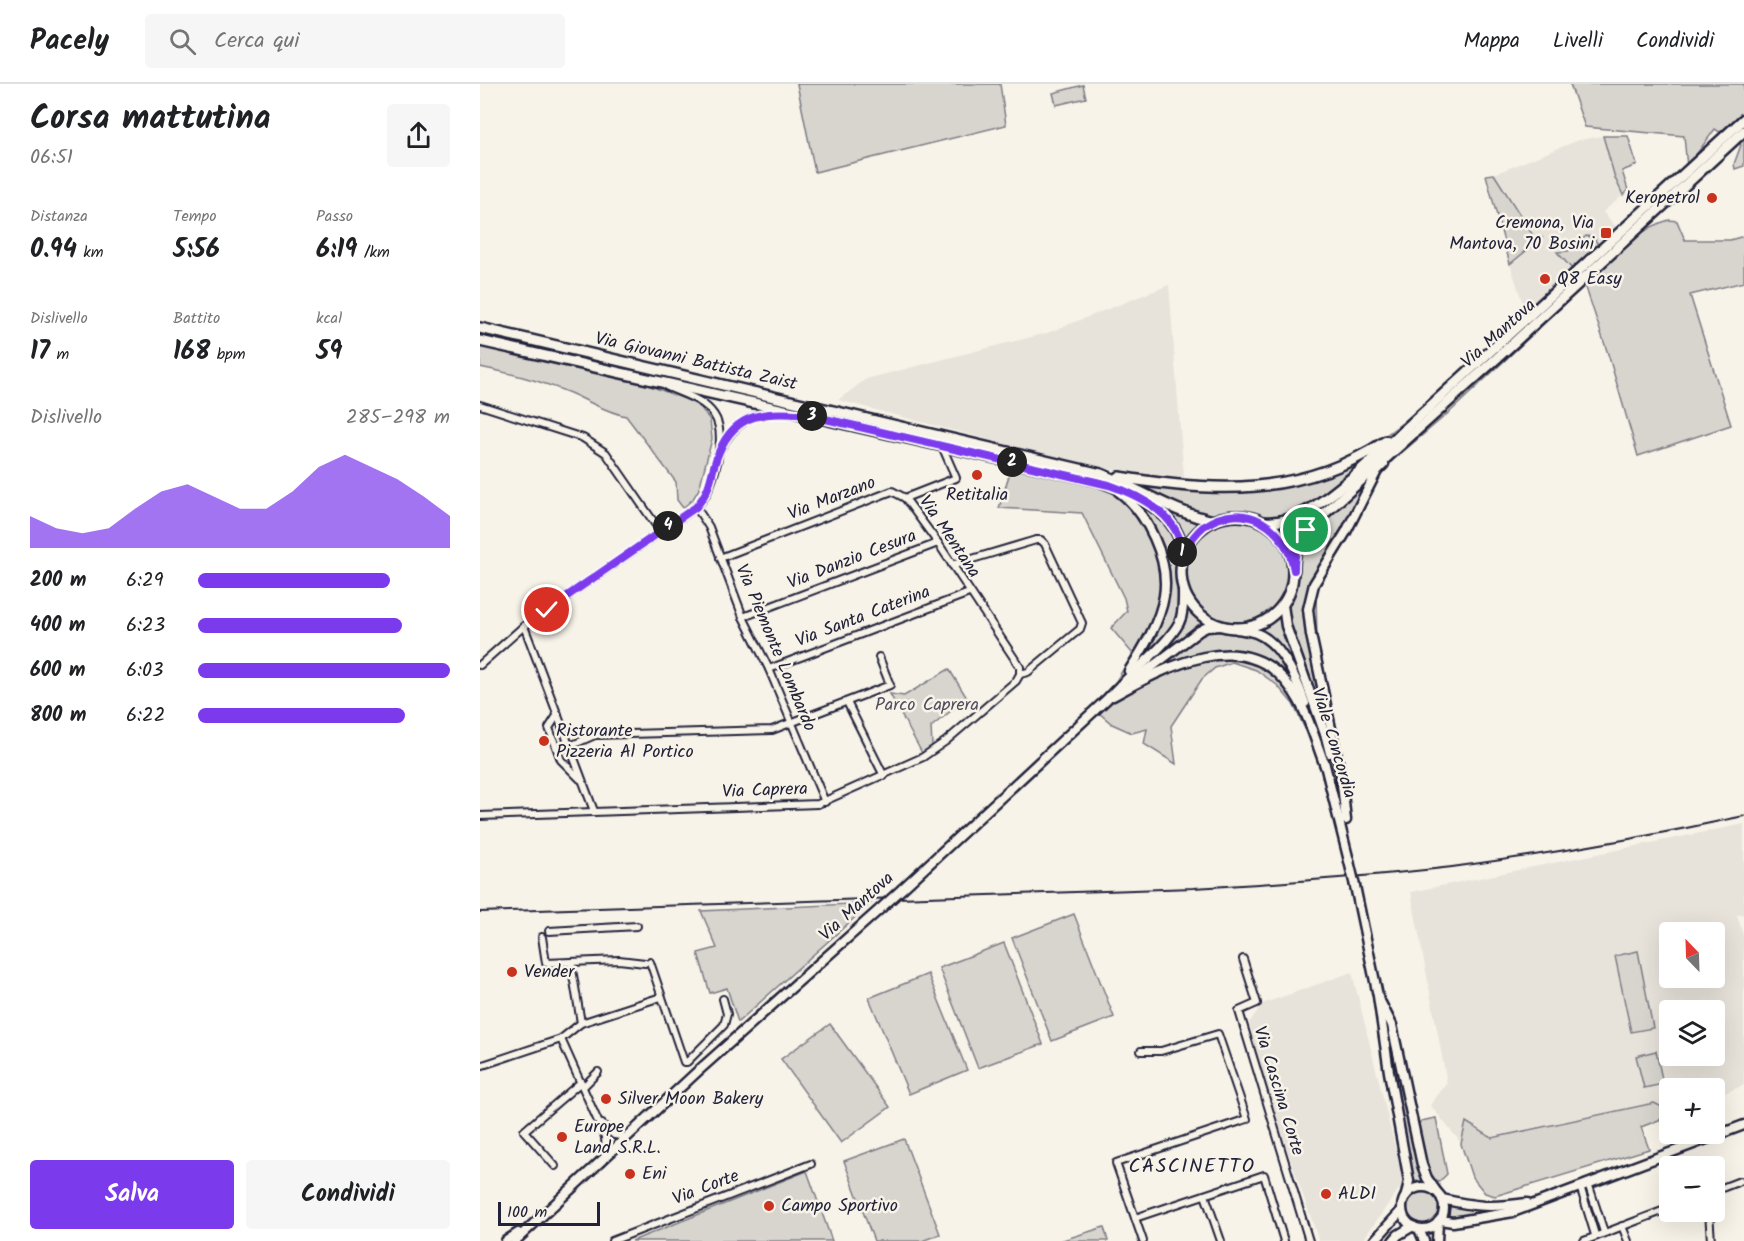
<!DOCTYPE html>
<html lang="it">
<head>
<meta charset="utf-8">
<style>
  body { margin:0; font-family:Kalam,sans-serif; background:#f6f6f6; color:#202124; height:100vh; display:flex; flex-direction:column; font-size:22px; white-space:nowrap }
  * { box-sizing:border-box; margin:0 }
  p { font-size:20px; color:#757577 }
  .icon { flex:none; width:33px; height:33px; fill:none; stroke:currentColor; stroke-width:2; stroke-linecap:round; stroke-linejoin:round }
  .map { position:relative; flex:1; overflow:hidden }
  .panel { display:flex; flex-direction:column; background:#fff; width:480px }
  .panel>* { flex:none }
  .needle { width:39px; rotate:337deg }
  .tools { position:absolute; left:1179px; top:838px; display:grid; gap:12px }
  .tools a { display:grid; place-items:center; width:66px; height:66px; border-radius:6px; background:#fff; box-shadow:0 6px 24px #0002; font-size:30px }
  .scale { position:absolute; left:18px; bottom:15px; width:102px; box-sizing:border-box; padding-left:6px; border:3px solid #22223b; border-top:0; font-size:16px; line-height:21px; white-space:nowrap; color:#22223b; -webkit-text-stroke:4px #f7f3e8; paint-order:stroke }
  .pin { position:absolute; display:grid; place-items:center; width:51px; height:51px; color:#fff; margin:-26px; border:3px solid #fff; border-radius:50%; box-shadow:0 2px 6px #0007 }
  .km { position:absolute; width:30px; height:30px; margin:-15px; border-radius:50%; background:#222; color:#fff; font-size:16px; line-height:30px; text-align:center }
  .round { display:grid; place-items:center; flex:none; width:63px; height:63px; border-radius:6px; background:#f6f6f6 }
  .head { display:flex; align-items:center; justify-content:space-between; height:102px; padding:0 30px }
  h1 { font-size:33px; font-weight:600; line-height:45px }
  .metrics { display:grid; grid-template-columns:repeat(3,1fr); gap:9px; height:102px; padding:6px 30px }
  .metrics div { display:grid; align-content:center }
  .metrics b { font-size:26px; font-weight:600 }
  .metrics small { font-size:16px; font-weight:400 }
  .metrics p { font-size:16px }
  .chart { height:168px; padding:12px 30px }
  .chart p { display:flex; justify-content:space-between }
  .chart svg { width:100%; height:108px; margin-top:6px; fill:#7c3aed; opacity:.7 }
  .cta { display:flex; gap:12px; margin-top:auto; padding:12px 30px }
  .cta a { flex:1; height:69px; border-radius:6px; background:#7c3aed; color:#fff; font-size:24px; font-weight:600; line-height:69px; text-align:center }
  .cta a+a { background:#f6f6f6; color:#202124 }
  ul { padding:0 30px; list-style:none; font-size:20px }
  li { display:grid; grid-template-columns:96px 72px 1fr; align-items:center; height:45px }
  li i { height:15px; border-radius:8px; background:#7c3aed }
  header { display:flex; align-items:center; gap:36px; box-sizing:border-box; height:84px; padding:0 30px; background:#fff; border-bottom:2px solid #e0e0e0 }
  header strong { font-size:28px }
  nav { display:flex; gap:33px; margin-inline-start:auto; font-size:21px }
  .search { width:420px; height:54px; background:#f6f6f6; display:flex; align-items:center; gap:15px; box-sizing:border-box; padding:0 21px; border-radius:6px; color:#757577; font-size:22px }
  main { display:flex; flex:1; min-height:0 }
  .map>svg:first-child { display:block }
</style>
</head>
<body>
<header>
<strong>Pacely</strong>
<div class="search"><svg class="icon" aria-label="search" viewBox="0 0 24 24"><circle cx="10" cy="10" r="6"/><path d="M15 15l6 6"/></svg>Cerca qui</div>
<nav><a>Mappa</a><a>Livelli</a><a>Condividi</a></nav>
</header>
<main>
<section class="panel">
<div class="head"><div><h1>Corsa mattutina</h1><p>06:51</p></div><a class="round"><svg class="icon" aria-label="share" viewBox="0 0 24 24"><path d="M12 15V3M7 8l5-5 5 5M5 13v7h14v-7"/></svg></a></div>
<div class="metrics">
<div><p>Distanza</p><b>0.94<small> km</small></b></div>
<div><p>Tempo</p><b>5:56</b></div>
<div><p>Passo</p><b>6:19<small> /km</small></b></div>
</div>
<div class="metrics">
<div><p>Dislivello</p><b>17<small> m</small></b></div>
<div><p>Battito</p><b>168<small> bpm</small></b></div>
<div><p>kcal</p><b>59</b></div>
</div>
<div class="chart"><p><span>Dislivello</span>285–298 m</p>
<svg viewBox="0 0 160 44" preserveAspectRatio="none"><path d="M0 44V31L10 36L20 38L30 36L40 28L50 21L60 18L70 23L80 28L90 28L100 21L110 11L120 6L130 11L140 16L150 23L160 31V44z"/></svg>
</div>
<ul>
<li><b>200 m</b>6:29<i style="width:76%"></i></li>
<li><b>400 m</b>6:23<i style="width:81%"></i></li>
<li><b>600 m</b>6:03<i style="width:100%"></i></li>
<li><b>800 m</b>6:22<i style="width:82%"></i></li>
</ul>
<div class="cta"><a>Salva</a><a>Condividi</a></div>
</section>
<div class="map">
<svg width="1264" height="1157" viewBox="0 0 1264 1157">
  <rect width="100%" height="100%" fill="#f7f3e8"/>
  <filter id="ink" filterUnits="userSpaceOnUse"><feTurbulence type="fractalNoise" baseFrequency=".0167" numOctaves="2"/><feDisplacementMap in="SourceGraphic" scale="12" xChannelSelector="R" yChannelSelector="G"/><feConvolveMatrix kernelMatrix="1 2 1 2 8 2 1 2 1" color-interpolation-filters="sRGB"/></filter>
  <g filter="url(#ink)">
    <g fill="#e7e3db" fill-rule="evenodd">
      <polygon points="1123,52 1135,94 1143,111 1123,128 1138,145 1046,229 1030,180 1057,158 1014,90 1099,56"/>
      <polygon points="689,201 704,395 607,382 358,316 386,295 567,249"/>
      <path d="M 1264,740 L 1264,830 L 1257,831 L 1264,854 L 1264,1001 L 1235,1013 L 1234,1005 L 1190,1005 L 1189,1032 L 1160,1043 L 1169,1065 L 1015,1112 L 1005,1109 L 992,1093 L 981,1059 L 950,1021 L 967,999 L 931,808 ZM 1190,849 L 1234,849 L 1234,894 L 1190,894 ZM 1190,927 L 1234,927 L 1234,972 L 1190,972 Z"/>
      <polygon points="872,888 923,1095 919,1105 882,1157 839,1157 788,1011 769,939 782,920"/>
    </g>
    <g fill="#d8d5cf" stroke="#7d7c85" stroke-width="1.5">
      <polygon points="317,0 520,0 526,41 335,88"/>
      <polygon points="1090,0 1264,0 1264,82 1255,85 1254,80 1261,61 1235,45 1207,83 1204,52 1105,43"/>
      <polygon points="603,1 606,14 576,21 573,9"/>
      <polygon points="1123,52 1148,52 1157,81 1142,87 1148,106 1143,111 1135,94"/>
      <polygon points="1014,90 1057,158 1063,153 1030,180 1006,91"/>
      <path d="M 1189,136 L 1197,137 L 1205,156 L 1250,156 L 1264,152 L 1264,198 L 1210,211 L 1251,341 L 1158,372 L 1129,273 L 1105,201 L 972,326 L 912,377 L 900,393 L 847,487 L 836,509 L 837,556 L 856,683 L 850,684 L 825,645 L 813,620 L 797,601 L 776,586 L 752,578 L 735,584 L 722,595 L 691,642 L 696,680 L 664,660 L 667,645 L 652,649 L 632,640 L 612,623 L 636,597 L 653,570 L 631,544 L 647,527 L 644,514 L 602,429 L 519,424 L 531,385 L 725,407 L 790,402 L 844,390 L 890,363 L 926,336 L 1093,186 L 1077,168 L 1088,167 L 1106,152 L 1114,153 L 1119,163 L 1094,186 L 1107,199 C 1131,176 1156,145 1189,136 Z"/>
      <polygon points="0,247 370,334 370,336 0,252"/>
      <path d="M 0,262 L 158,297 L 212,318 L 221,324 L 230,336 L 232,355 L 219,405 L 213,415 L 203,424 L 197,416 L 196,398 L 146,332 C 126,328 108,317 90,309 C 61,297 30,289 0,283 Z"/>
      <polygon points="469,585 487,614 451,643 452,662 442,669 410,610 424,612"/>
      <polygon points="391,819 258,938 247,904 230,909 218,869 237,864 221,827"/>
      <polygon points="594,830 634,933 572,957 532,854"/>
      <polygon points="524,859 563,960 498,984 459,884"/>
      <polygon points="1158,867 1173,944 1151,948 1135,872"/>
      <polygon points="448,890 487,986 429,1010 389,914"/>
      <polygon points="350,940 410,1023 361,1059 301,975"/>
      <polygon points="908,945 939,1085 944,1096 933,1098 912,987"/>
      <polygon points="1176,967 1183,1000 1164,1004 1156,972"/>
      <polygon points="1174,1019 1188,1026 1189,1032 1161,1043 1169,1065 1015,1112 1005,1109 992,1093 981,1060 986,1038 1012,1054"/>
      <polygon points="956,1034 967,1090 959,1098 953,1096 945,1080 937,1042 941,1037"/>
      <polygon points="424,1055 460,1150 442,1157 394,1157 364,1077"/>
      <polygon points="327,1087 352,1157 152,1157"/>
      <circle cx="943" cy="1124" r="16"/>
      <polygon points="971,1120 1005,1127 1005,1129 973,1135 967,1134"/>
      <polygon points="624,1143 628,1157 580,1157"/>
    </g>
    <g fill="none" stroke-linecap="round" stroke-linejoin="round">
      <defs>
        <g id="street">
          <polyline points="0,321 103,354 126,369 180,447"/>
          <path d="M 240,366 C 254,339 273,327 304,329"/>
          <polyline points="216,423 229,443 263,533 289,585 345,718"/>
          <polyline points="240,474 412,407 425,414 476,394 462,362"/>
          <polyline points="472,481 556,456 561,456 565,460 602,539 600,545 548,588 540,590"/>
          <polyline points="263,533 458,459"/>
          <polyline points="44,542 114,727"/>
          <path d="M 0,581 L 44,542 L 208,429 C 217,423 225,415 229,404 C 237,386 246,348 234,331 C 224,315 202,310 186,302"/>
          <polyline points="289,585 489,509"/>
          <polyline points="367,618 404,692"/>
          <polyline points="78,630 69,644 81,676 100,695"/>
          <polyline points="90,662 115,651 292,646 410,601 399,573"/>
          <polyline points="0,732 338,720 443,673 466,657 536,597 540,590 540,583 458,459 425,414"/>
          <polyline points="69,847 157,842"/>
          <polyline points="62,853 66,879 139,876 165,879"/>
          <polyline points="763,875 777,919 759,927 829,1157"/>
          <polyline points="170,878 204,978 207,978 244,941 247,930 243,915"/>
          <polyline points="91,879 101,939"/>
          <polyline points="81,955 125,1053 126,1072"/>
          <polyline points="661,967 681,967 738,950 767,1035 636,1079 663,1157"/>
          <polyline points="0,982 81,955 101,939 181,913"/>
          <polyline points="103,1003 118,988"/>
          <polyline points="122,1040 134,1051 147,1053"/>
          <polyline points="75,1082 44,1047 101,998"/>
          <polyline points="1108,1099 1124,1148"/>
          <polyline points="1100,1102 1115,1151"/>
          <polyline points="1234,1107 1260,1097"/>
          <polyline points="725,1111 741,1157"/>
          <polyline points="1229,1128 1231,1157"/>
          <polyline points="655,1134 784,1091 804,1157"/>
          <polyline points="1142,1142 1148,1157"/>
          <polyline points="132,1157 331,1080"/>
          <polyline points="1104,1157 1190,1124"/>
        </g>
        <g id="secondary">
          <path d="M 638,407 C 667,428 690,476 684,512 C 680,538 663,565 649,587"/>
          <polyline points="803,521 806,542 846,653 850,669"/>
          <path d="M 757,545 C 763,546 770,547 776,549 C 802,559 817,596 825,619"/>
          <polyline points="652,598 719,547 727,543 740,542"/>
          <path d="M 633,612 C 685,583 765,540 810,603 C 827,625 835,656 845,682"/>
          <polyline points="844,677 869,777"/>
          <polyline points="866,736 861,691 831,551 828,525 834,500 866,448 897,387 904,380"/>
          <polyline points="875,802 898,912 909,988 929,1097 926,1111"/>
          <path d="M 422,805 L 627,615 C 647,592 686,563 699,539 C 704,529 703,517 703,506"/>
          <polyline points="901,919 912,941 942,1081 947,1094 956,1107"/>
          <circle cx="943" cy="1124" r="21"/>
          <path d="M 962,1115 C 997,1123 1011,1124 1047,1119"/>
          <polyline points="960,1136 973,1138 1033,1128 1264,1041"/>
          <polyline points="939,1145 944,1157"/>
          <polyline points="26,1157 38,1149"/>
          <polyline points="35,1157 218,987 400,825"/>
          <polyline points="894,1157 922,1126"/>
          <polyline points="913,1157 918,1151 933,1142"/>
          <polyline points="957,1157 958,1138"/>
        </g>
        <g id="primary">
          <path d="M 0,244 L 621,390 C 659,405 694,429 734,437"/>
          <path d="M 0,257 L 618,397 C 653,409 702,429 702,471"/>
          <path d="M 639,393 C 734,409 821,413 906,357"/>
          <circle cx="757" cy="488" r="56"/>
          <path d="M 783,438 C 818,441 847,414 873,393 L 1264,35"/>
          <path d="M 814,486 C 814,470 817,459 826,446 L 1028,264 L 1264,47"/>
        </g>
      </defs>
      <use href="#street" stroke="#22223b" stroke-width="10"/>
      <use href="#secondary" stroke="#22223b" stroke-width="13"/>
      <use href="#primary" stroke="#22223b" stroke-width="14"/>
      <use href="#street" stroke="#f7f3e8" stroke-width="6"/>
      <use href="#secondary" stroke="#f7f3e8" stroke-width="8"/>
      <use href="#primary" stroke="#f7f3e8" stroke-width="9"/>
      <path stroke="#22223b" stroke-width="2" d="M 0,828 L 713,804 C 800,799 886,793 972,783 C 1070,770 1167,753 1264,732"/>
      <defs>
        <g id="secondary-bridge">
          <polyline points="869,777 875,802"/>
          <polyline points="400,825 422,805"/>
        </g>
      </defs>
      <use href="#secondary-bridge" stroke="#22223b" stroke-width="13" stroke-linecap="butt"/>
      <use href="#secondary-bridge" stroke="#f7f3e8" stroke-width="8"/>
    </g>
  </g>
  <g fill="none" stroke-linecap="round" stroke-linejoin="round" filter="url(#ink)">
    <defs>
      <path id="route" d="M 67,526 L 216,423 C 234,401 229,391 239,368 C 256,326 289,328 328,331 L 629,401 C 661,412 702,433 702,471 C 708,460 714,450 724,442 C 764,415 807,443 814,486 C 814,470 817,459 826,446"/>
    </defs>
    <use href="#route" stroke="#fff" stroke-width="12"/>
    <use href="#route" stroke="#7c3aed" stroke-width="8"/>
  </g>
  <g fill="#c8321e" stroke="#f7f3e8" stroke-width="2">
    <circle cx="1232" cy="114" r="6"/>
    <rect x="1120" y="143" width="12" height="12" rx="3"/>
    <circle cx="1065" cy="195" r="6"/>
    <circle cx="497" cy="391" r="6"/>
    <circle cx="64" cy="657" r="6"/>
    <circle cx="32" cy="888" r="6"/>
    <circle cx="126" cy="1015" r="6"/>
    <circle cx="82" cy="1053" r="6"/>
    <circle cx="150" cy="1090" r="6"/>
    <circle cx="846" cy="1110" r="6"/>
    <circle cx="289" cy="1122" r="6"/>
  </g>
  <g text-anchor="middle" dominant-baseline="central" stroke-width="5" stroke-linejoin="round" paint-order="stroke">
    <g font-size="18" fill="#22223b" stroke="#f7f3e8" text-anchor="start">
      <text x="1220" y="114" text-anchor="end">Keropetrol</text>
      <text x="1114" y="139" text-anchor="end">Cremona, Via<tspan x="1114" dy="21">Mantova, 70 Bosini</tspan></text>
      <text x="1077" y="195">Q8 Easy</text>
      <text x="497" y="411" text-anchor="middle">Retitalia</text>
      <text x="76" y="647">Ristorante<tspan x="76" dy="21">Pizzeria Al Portico</tspan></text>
      <text x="44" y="888">Vender</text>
      <text x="138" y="1015">Silver Moon Bakery</text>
      <text x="94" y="1043">Europe<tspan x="94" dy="21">Land S.R.L.</tspan></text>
      <text x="162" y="1090">Eni</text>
      <text x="858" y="1110">ALDI</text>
      <text x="301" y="1122">Campo Sportivo</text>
    </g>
    <g font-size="18" fill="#22223b" stroke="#f7f3e8">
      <text transform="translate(1019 250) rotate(-42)">Via Mantova</text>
      <text transform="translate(216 278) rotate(13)">Via Giovanni Battista Zaist</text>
      <text transform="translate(352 415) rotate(-21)">Via Marzano</text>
      <text transform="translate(469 453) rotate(56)">Via Mentana</text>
      <text transform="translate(372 476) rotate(-21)">Via Danzio Cesura</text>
      <text transform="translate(383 533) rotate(-21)">Via Santa Caterina</text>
      <text transform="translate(295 564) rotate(67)">Via Piemonte Lombardo</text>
      <text transform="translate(853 659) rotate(73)">Viale Concordia</text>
      <text transform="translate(285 707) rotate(-2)">Via Caprera</text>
      <text transform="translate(377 823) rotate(-42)">Via Mantova</text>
      <text transform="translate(798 1007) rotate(73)">Via Cascina Corte</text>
      <text transform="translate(226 1104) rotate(-21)">Via Corte</text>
    </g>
    <g font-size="18" fill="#504f60" stroke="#f7f3e8">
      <text x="447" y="621">Parco Caprera</text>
    </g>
    <g font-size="20" letter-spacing="1.5" fill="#22223b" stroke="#f7f3e8">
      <text x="712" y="1083">CASCINETTO</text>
    </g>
  </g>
</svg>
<div class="tools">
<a><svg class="needle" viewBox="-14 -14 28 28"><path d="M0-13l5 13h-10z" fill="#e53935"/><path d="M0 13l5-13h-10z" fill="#757577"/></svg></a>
<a><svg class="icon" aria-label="layers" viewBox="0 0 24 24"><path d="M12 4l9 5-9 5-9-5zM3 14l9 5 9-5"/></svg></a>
<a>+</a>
<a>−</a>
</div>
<div class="scale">100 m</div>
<div class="pin" style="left:826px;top:446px;background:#1e9e55"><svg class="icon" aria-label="arrive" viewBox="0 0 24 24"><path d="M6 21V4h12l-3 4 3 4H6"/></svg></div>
<div class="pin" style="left:67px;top:526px;background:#d93025"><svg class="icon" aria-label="check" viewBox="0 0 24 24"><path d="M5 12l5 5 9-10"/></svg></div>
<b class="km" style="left:702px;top:468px">1</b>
<b class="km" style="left:532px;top:378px">2</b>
<b class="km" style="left:332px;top:332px">3</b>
<b class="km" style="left:188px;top:442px">4</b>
</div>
</main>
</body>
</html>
